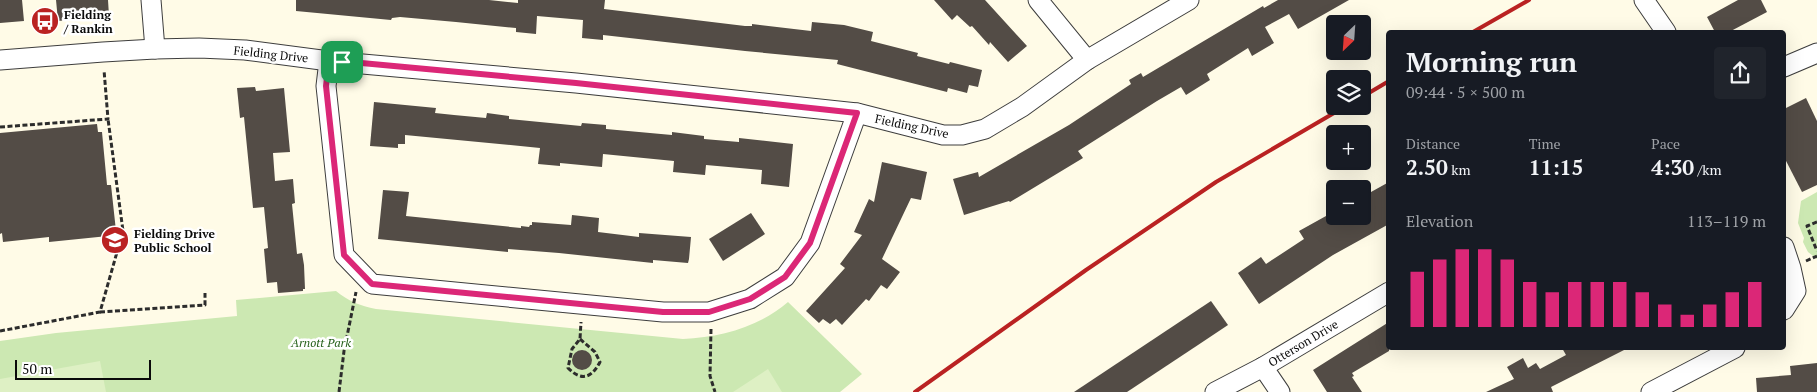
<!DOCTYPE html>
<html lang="en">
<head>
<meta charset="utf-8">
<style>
  body { margin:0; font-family:"PT Serif",serif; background:#20242c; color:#f1f3f6; height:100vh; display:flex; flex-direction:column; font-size:19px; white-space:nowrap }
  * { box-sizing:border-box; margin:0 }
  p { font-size:16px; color:#9ea1a6 }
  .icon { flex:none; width:28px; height:28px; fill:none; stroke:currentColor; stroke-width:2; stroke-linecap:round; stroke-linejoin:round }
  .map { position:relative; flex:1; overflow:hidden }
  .drawer { position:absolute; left:1386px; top:30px; width:400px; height:320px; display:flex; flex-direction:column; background:#171b24; border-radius:5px; box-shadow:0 5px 20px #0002 }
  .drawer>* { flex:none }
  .needle { width:32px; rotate:205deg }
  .tools { position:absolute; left:1326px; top:15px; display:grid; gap:10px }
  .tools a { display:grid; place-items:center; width:45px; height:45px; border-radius:5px; background:#171b24; box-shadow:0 5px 20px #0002; font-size:25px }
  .scale { position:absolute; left:15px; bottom:12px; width:136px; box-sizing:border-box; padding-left:5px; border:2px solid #0a0a0a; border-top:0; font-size:14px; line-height:18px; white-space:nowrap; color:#0a0a0a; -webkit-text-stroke:4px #fff; paint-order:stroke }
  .pin { position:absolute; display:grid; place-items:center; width:42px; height:42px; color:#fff; margin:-21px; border-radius:10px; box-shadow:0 2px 8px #0006 }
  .round { display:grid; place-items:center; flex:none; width:52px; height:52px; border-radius:5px; background:#20242c }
  .overview { display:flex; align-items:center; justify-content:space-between; height:85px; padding:0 20px }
  h1 { font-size:28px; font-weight:600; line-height:38px }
  .stats { display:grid; grid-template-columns:repeat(3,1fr); gap:8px; height:85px; padding:5px 20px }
  .stats div { display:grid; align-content:center }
  .stats b { font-size:21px; font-weight:600 }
  .stats small { font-size:14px; font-weight:400 }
  .stats p { font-size:14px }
  .chart { height:140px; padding:10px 20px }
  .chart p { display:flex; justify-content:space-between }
  .chart svg { width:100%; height:90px; margin-top:5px; stroke:#db2777; stroke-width:6 }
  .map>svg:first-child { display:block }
</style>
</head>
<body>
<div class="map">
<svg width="1817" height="392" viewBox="0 0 1817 392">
  <rect width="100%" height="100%" fill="#fffbe7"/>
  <g fill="#cce8b2">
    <polygon points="1817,192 1817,259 1808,252 1803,242 1804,238 1798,223 1801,201"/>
    <path d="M 336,291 C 348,301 360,306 376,309 L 683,339 C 721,337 759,327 788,302 L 862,374 L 840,392 L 0,392 L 0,341 L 56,333 L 237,316 L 236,300 Z"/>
  </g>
  <g fill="#def0c4">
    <polygon points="100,361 106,392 0,392 0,379"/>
    <polygon points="768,369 782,392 733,392"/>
  </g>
  <g fill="#534c46">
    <polygon points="0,0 22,0 24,21 0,23"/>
    <polygon points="56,0 108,0 109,16 58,21"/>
    <polygon points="296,0 489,0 518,3 518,0 605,0 604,9 745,26 752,26 752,24 811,31 812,22 844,25 873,32 871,41 918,53 917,56 949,64 950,62 982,70 978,87 969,85 967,93 948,88 947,92 837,64 838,60 745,51 603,35 603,40 582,38 583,20 537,16 536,34 516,32 516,28 456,22 400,17 392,18 391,20 296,11"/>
    <polygon points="934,0 985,0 1027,46 1008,62 990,42 989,45 972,26 970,27 957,15 952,20"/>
    <polygon points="1278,0 1349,0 1298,29 1289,14 1265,27 1274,43 1252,56 1248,48 1207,74 1210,80 1186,95 1181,87 1157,101 1078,151 1083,158 1010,202 1009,201 964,215 953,179 978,172 979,177 1069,125 1131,84 1129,80 1141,73 1143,77 1263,6 1264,8"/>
    <polygon points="1738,0 1761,0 1767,12 1729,32 1715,32 1707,17"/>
    <polygon points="255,87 256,91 284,88 290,152 273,153 275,181 293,179 295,203 292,204 297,254 302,253 304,265 305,289 303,289 303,291 278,293 277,282 267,283 264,249 268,248 264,207 253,208 244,117 240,118 237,88"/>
    <polygon points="1806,98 1817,121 1817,185 1802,192 1784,157 1784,109"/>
    <polygon points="374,102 436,108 435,113 454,115 486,118 487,113 509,116 509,119 581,126 582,123 606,125 606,129 672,135 672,132 704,136 704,139 739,142 739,138 793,144 789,187 761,184 762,170 706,165 705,175 673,172 674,161 603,154 602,167 560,163 560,166 538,164 540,148 489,143 405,135 405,144 398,144 398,148 370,146"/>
    <polygon points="97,124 98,132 102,132 107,185 111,185 116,231 107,232 108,236 49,242 49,237 3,242 2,233 0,234 0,133"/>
    <polygon points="882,162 927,172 921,200 911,198 882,259 900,272 887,289 881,285 869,301 866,299 842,325 836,319 830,324 823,319 819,323 806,311 845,268 840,264 862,235 854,232 869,199 874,202"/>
    <polygon points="1389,182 1389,224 1333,255 1259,304 1238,273 1261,257 1266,264 1304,239 1299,231 1335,211 1335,216 1362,216 1362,197"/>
    <polygon points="383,190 409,192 406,216 521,228 521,226 529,227 530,225 532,225 532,222 571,225 572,215 599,218 598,232 639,237 639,233 691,237 689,259 688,263 653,260 653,263 559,253 508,249 508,252 378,239"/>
    <polygon points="751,213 765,234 723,261 709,239"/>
    <polygon points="1211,301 1228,325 1198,345 1127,392 1074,392"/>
    <polygon points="1389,322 1389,351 1352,373 1354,376 1352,377 1362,392 1327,392 1313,370"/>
    <polygon points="1562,348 1628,348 1551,387 1553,392 1486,392 1514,379 1507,367 1523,358 1528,368 1536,363 1540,369 1566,355"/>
    <circle cx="582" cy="360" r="10"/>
    <polygon points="1817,363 1817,392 1757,392 1756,378 1791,375 1790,366"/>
  </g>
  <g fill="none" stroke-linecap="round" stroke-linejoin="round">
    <defs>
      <g id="street">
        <polyline points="151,0 155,49"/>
        <polyline points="1038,0 1087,60"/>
        <polyline points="1644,0 1666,32"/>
        <polyline points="0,60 103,52 155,49 199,48 245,50 329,61 576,83 857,113 943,135 962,135 985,129 1022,107 1087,60 1189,0"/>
        <polyline points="329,61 326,86 344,255 372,284 663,312 709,312 750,299 785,277 810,243 857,113"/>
        <polyline points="1784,67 1817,53"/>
        <polyline points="1784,247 1791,268 1796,291 1784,310"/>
        <polyline points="1263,367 1280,392"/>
        <polyline points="1215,392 1263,367 1389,292"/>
        <polyline points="1651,392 1735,348"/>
      </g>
    </defs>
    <use href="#street" stroke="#3d3d3d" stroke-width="21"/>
    <g stroke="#2c2c2c" stroke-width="3" stroke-dasharray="5 2.5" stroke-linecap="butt">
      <polyline points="0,127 108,119 104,70"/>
      <polyline points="1817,222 1807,226 1817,251"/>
      <polyline points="1806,261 1817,256"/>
      <polyline points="100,312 205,305 205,293"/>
      <polyline points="711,329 710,376 715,392"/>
      <polyline points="0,331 100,312 123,231 108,119"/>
      <path d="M 580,339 L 595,352 L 600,362 C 591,379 581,381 568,368 L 572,349 L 580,339 L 581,322"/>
      <polyline points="339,392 344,351 356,292"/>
    </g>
    <use href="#street" stroke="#fff" stroke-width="19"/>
    <g stroke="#ba2222" stroke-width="4">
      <polyline points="1473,32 1529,0"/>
      <polyline points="1362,97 1389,81"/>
      <polyline points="915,392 1086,270 1216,182 1346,106"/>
    </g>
  </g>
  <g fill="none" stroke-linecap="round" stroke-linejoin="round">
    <defs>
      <polygon id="route" points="329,60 576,83 857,113 810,243 785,277 750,299 709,312 663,312 372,284 344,255 326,86"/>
    </defs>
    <use href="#route" stroke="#fff" stroke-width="10"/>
    <use href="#route" stroke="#db2777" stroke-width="6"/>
  </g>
  <defs>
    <symbol id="bus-disc" viewBox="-11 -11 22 22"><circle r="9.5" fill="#ba2222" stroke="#fff"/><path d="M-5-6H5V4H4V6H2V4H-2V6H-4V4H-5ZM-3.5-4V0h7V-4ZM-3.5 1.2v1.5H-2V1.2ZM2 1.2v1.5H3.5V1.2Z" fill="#fff"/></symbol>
    <symbol id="school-disc" viewBox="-11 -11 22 22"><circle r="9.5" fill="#ba2222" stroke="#fff"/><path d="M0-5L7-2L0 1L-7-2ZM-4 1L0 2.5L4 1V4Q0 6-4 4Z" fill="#fff"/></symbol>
  </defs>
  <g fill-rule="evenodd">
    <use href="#bus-disc" x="29" y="5" width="32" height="32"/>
    <use href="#school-disc" x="99" y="224" width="32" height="32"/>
  </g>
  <g text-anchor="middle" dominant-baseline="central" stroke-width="5" stroke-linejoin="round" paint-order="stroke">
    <g font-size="12" font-weight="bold" fill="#0a0a0a" stroke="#fff" text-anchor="start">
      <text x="64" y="14">Fielding<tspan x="64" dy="14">/ Rankin</tspan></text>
      <text x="134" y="233">Fielding Drive<tspan x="134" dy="14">Public School</tspan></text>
    </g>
    <g font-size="12" fill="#0a0a0a" stroke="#fff">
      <text transform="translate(271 54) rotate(6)">Fielding Drive</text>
      <text transform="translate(912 126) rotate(12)">Fielding Drive</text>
      <text transform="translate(1303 343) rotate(-31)">Otterson Drive</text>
    </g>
    <g font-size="12" font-style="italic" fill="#26611b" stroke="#fff">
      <text x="321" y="342">Arnott Park</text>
    </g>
  </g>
</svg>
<div class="tools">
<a><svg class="needle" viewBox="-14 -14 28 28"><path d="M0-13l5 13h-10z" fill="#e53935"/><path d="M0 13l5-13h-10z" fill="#9ea1a6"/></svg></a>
<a><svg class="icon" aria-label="layers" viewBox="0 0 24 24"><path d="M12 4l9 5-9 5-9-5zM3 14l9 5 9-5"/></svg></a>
<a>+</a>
<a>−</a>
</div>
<div class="scale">50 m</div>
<div class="pin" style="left:342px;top:62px;background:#1e9e55"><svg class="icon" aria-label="arrive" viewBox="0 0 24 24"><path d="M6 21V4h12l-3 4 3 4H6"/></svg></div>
<section class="drawer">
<div class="overview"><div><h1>Morning run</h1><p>09:44 · 5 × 500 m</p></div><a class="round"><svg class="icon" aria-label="share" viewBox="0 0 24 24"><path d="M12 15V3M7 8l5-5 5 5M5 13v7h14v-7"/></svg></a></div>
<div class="stats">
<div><p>Distance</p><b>2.50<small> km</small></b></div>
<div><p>Time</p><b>11:15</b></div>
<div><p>Pace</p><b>4:30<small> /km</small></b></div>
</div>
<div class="chart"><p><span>Elevation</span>113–119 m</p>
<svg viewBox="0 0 160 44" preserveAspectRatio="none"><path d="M5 44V17M15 44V11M25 44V6M35 44V6M45 44V11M55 44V22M65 44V27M75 44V22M85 44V22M95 44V22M105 44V27M115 44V33M125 44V38M135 44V33M145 44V27M155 44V22"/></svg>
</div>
</section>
</div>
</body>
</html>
